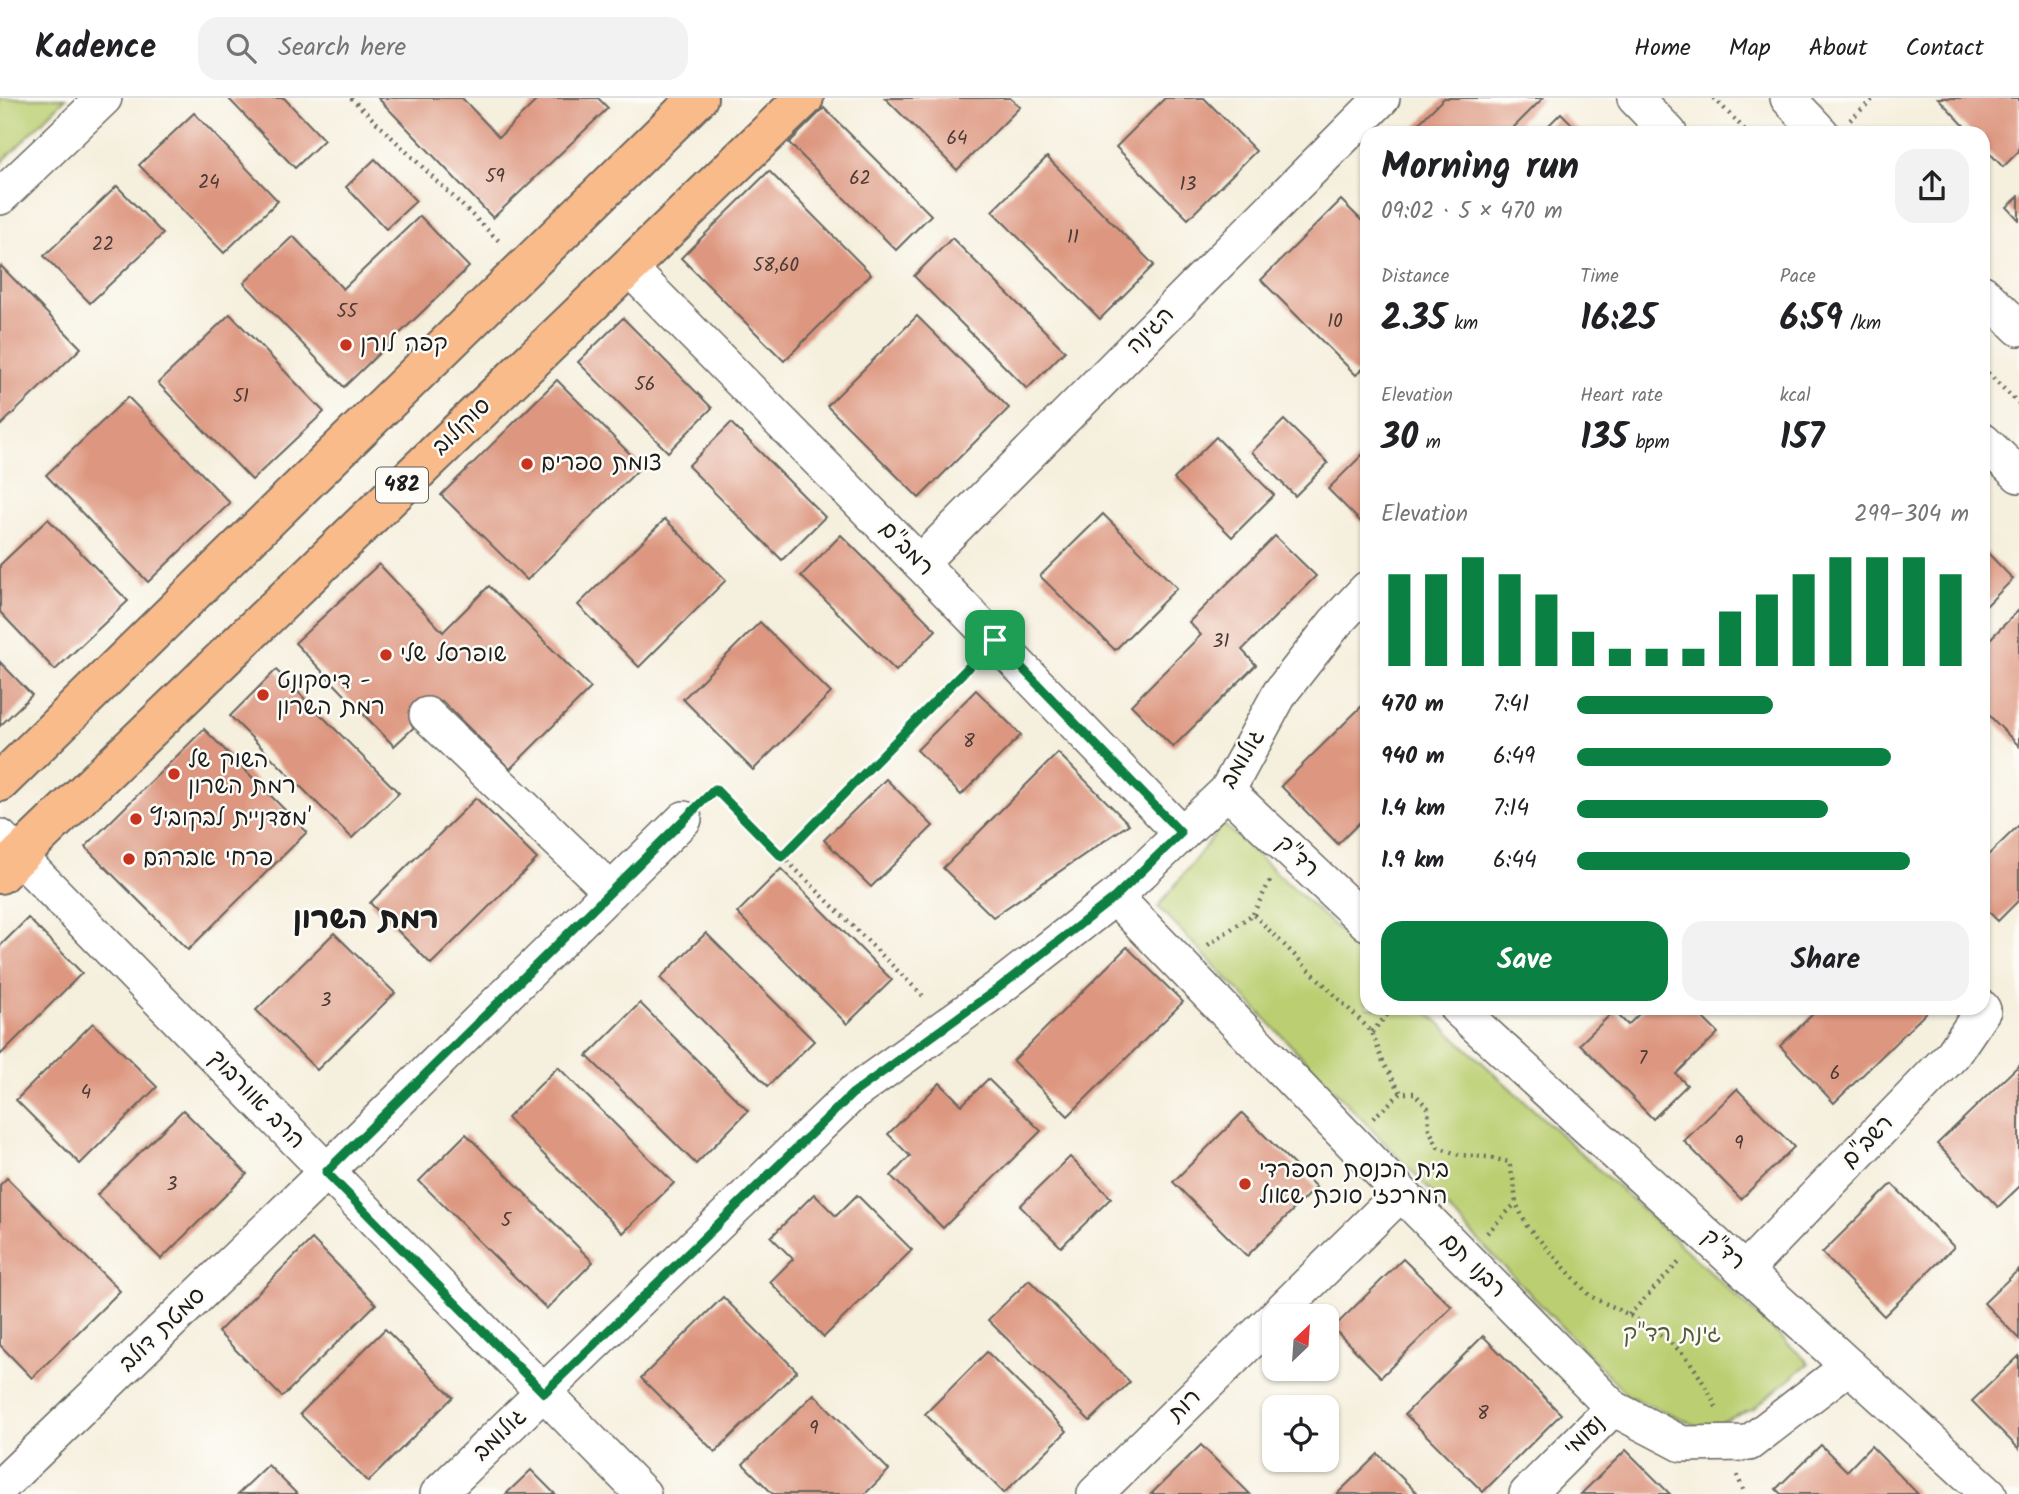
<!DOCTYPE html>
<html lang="en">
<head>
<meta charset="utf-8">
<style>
  body { margin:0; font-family:Kalam,"Playpen Sans Hebrew",sans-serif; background:#f2f2f2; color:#202124; height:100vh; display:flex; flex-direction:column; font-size:26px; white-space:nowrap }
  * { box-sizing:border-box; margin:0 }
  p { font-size:23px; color:#757577 }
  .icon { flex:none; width:38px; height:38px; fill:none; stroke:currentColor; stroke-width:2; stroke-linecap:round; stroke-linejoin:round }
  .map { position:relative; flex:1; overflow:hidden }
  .panel { position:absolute; left:1360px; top:28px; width:630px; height:889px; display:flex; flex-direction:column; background:#fff; border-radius:21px; box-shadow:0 2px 5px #0004 }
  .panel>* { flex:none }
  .needle { width:46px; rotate:25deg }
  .fabs { position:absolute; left:1262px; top:1206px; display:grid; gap:14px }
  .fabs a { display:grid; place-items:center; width:77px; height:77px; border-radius:14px; background:#fff; box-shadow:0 2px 5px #0004; font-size:35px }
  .pin { position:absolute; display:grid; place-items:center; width:60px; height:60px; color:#fff; margin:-30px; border-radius:14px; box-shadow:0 4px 10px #0006 }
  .round { display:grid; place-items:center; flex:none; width:74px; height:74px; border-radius:21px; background:#f2f2f2 }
  .head { display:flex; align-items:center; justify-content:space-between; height:119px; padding:0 21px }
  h1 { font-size:38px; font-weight:600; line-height:52px }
  .figures { display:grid; grid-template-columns:repeat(3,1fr); gap:10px; height:119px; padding:7px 21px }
  .figures div { display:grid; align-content:center }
  .figures b { font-size:35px; font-weight:600 }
  .figures small { font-size:19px; font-weight:400 }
  .figures p { font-size:19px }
  .chart { height:196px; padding:14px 21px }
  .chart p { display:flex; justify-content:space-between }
  .chart svg { width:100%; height:126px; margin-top:7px; stroke:#0b8043; stroke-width:6 }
  .button { display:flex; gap:14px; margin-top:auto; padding:14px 21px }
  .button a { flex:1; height:80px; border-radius:21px; background:#0b8043; color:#fff; font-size:28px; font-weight:600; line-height:80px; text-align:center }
  .button a+a { background:#f2f2f2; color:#202124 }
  ul { padding:0 21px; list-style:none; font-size:23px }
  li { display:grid; grid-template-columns:112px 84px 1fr; align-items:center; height:52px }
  li i { height:18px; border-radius:9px; background:#0b8043 }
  header { display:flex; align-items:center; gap:42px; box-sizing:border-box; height:98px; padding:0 35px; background:#fff; border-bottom:2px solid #e0e0e0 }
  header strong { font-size:33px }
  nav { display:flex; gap:38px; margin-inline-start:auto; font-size:24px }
  .search { width:490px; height:63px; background:#f2f2f2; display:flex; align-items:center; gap:18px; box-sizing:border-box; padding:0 24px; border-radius:21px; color:#757577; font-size:26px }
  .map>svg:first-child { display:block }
</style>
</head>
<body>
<header>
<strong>Kadence</strong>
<div class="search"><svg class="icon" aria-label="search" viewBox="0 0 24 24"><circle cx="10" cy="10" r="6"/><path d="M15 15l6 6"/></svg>Search here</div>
<nav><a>Home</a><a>Map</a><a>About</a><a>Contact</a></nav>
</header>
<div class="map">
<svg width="2019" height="1396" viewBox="0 0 2019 1396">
  <rect width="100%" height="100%" fill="#fdfcf7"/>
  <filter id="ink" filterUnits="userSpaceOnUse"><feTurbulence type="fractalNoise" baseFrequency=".0143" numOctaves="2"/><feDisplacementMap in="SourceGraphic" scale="14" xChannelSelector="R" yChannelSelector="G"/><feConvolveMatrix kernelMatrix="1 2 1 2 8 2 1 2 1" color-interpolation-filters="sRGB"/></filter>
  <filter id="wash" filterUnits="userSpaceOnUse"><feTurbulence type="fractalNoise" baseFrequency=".00686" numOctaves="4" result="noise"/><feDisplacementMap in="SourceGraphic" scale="28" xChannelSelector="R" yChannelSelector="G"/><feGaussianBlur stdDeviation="1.57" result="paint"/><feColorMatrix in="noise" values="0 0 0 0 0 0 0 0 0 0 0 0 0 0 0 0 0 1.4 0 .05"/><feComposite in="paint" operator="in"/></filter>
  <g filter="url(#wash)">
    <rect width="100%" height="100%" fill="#f5efdd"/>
    <g fill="#bbcf72" stroke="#6c7647" stroke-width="2">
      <polygon points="0,0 66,0 0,66"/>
      <polygon points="1223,726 1367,858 1367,910 1423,910 1809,1265 1753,1311 1705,1331 1628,1298 1158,809"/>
    </g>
    <g id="blocks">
      <g fill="#dd967f">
        <polygon points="228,0 284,0 324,42 295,70"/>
        <polygon points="378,0 462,0 499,39 536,3 533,0 598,0 608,10 493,120"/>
        <polygon points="885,0 1010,0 1020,9 957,72"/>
        <polygon points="1165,0 1204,0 1256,53 1188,121 1116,49"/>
        <polygon points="1444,0 1543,0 1508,35 1409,35"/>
        <polygon points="1938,0 2019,0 2019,53 2003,69 1983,48 1983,35 1971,35"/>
        <polygon points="824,10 931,117 896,152 789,45"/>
        <polygon points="194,15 278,103 224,155 139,67"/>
        <polygon points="1561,15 1581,35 1541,35"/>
        <polygon points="1047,59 1154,167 1100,221 992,113"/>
        <polygon points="375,61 416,103 386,131 346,89"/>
        <polygon points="769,73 871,176 784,263 681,160"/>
        <polygon points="117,88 163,136 90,205 44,158"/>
        <polygon points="2019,98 2019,122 2007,109"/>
        <polygon points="1341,102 1367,128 1367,267 1356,277 1261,182"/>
        <polygon points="420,118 469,169 344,289 244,185 293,138 343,191"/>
        <polygon points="952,140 1065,253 1027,291 914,178"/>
        <polygon points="1,168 81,250 0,328 0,169"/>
        <polygon points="230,216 324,314 252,382 158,285"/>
        <polygon points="917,218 1009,310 919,400 827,308"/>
        <polygon points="623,220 712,310 668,354 578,264"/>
        <polygon points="557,282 642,368 527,482 441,397"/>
        <polygon points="128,299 230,405 148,484 46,377"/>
        <polygon points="1284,322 1328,365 1295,398 1252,354"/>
        <polygon points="731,325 825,419 782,462 688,368"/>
        <polygon points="1216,339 1274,397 1232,439 1174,381"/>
        <polygon points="1367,352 1367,425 1364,427 1328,391"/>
        <polygon points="1103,416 1177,490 1115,552 1040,478"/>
        <polygon points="48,421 128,503 55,572 0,514 0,467"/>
        <polygon points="665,421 726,482 639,569 578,507"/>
        <polygon points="841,437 936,532 896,573 801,478"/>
        <polygon points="1275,438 1316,478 1242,552 1256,567 1173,649 1131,607 1201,537 1189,524"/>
        <polygon points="1983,450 2013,481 1983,511"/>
        <polygon points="379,466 443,534 489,488 591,590 510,671 442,603 394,648 295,545"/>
        <polygon points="2019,512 2019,648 1983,611 1983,548"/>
        <polygon points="760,524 831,595 753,672 683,601"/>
        <polygon points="0,564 32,597 0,628"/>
        <polygon points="276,572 399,695 352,740 230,618"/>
        <polygon points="976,592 1021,637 961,697 917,652"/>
        <polygon points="1367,603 1367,717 1338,746 1281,688"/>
        <polygon points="204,631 307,734 188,852 85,749"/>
        <polygon points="1058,655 1129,726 993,819 943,770"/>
        <polygon points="886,681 933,728 871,789 824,742"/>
        <polygon points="476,700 537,761 431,866 370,805"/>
        <polygon points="2019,727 2019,802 1998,823 1983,808 1983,762"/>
        <polygon points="781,771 892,882 847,926 737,815"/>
        <polygon points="28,820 82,875 0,957 0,848"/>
        <polygon points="334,835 395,895 317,972 256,912"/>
        <polygon points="706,835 814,943 768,988 660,880"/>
        <polygon points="1127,849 1183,904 1068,1018 1013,963"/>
        <polygon points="640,905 748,1013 696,1066 587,958"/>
        <polygon points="1645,910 1693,910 1718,935 1676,976 1687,987 1653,1021 1580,946 1614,913 1628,927"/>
        <polygon points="1819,910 1931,910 1834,1005 1780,948"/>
        <polygon points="93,925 157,989 80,1066 16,1002"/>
        <polygon points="2019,967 2019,1089 1998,1109 1937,1046"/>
        <polygon points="558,969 674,1085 623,1135 507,1020"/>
        <polygon points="988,981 1041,1033 943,1130 891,1078 910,1058 888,1036 940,985 962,1007"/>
        <polygon points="1737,991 1794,1049 1741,1101 1684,1043"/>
        <polygon points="183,1012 247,1076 161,1161 97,1097"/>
        <polygon points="1242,1015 1316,1089 1247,1158 1173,1084"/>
        <polygon points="466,1036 593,1164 547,1211 419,1083"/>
        <polygon points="1070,1059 1111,1100 1061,1149 1020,1108"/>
        <polygon points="7,1080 120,1193 32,1280 0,1247 0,1087"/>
        <polygon points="1892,1086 1954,1149 1884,1218 1822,1155"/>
        <polygon points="814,1096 836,1118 857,1097 912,1152 824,1239 770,1184 793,1161 771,1139"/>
        <polygon points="312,1141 376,1206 282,1299 218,1234"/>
        <polygon points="1403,1161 1452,1209 1381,1279 1333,1230"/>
        <polygon points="2019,1171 2019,1241 1984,1205"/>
        <polygon points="1029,1182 1130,1284 1090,1323 988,1222"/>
        <polygon points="723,1199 797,1273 715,1354 641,1280"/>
        <polygon points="385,1231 453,1299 368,1384 300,1316"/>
        <polygon points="1483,1238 1561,1316 1483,1394 1405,1316"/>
        <polygon points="987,1254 1067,1333 1004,1395 925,1316"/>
        <polygon points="2019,1258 2019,1351 1972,1303"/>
        <polygon points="814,1296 889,1372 865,1396 773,1396 743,1366"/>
        <polygon points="1201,1347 1250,1396 1151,1396"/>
        <polygon points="1821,1347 1847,1373 1871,1348 1918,1396 1781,1396 1776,1391"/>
        <polygon points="1626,1352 1670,1396 1581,1396"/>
        <polygon points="1378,1356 1418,1396 1337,1396"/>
        <polygon points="268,1367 297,1396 238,1396"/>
        <polygon points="531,1372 555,1396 506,1396"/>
      </g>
    </g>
  </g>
  <g filter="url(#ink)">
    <use href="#blocks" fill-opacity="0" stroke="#686660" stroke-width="2"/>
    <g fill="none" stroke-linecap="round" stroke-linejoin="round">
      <defs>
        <g id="minor">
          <polyline points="1635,0 1669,35"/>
          <polyline points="1788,0 1821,35"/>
          <polyline points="0,99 104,0"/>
          <polyline points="628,169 920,465 1181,735"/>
          <polyline points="1983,195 2019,230"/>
          <polyline points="1983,343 2019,377"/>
          <polyline points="920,465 1382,0"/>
          <polyline points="427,617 611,793"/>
          <polyline points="1227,693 1367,825"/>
          <polyline points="0,739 643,1396"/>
          <polyline points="1115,799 1401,1095 1613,1310 1682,1346 1749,1345 1849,1268"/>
          <polyline points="1457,910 1989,1396"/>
          <polyline points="1745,1172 1953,956 1983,912 1982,910"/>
          <polyline points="1276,1218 1401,1095"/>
          <polyline points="0,1389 326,1074 684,721"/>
          <polyline points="438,1396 852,996 996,892 1115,799 1227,693 1280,595 1335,525 1367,491"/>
          <polyline points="1095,1396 1274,1220"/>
          <polyline points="1527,1396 1613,1310"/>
        </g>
        <g id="major">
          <polyline points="0,684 698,0"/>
          <polyline points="0,776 804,0"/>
        </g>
      </defs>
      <use href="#minor" stroke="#686660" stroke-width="38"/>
      <use href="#major" stroke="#686660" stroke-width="42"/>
      <g stroke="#686660" stroke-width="4.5" stroke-dasharray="2 5" stroke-linecap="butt">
        <polyline points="351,0 500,144"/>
        <polyline points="1714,0 1748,35"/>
        <polyline points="1850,22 1874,0"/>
        <polyline points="1983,270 2019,306"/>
        <polyline points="708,698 715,691 925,900"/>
        <polyline points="782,759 972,566"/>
        <polyline points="1253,816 1272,779"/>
        <path d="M 1208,847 L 1253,816 L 1372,934 L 1383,964 L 1401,995 L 1414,995 L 1428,1010 L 1429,1031 L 1438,1049 L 1459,1057 L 1487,1059 L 1509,1064 L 1514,1085 L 1516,1105 L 1527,1128 L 1589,1197 C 1602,1205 1616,1209 1629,1217 C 1644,1225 1676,1247 1687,1260 C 1699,1276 1709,1294 1718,1313"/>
        <polyline points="1372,934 1393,910"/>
        <polyline points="1373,1020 1401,995"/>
        <polyline points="1487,1135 1516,1105"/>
        <polyline points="1629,1217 1682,1161"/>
        <polyline points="1737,1377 1745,1396"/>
      </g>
      <use href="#minor" stroke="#fff" stroke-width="35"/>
      <use href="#major" stroke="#fabb8b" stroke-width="38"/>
    </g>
  </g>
  <g fill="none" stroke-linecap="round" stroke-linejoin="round" filter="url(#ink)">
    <defs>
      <polygon id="route" points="995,542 1181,735 1115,799 996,892 852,996 544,1295 326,1074 715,691 782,759"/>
    </defs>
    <use href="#route" stroke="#fff" stroke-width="14"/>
    <use href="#route" stroke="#0b8043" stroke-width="9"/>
  </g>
  <g fill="#c8321e" stroke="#fdfcf7" stroke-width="2.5">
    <circle cx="346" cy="247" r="7"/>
    <circle cx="527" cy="366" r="7"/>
    <circle cx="386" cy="557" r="7"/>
    <circle cx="263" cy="597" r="7"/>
    <circle cx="174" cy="676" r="7"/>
    <circle cx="136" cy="721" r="7"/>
    <circle cx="129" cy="761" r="7"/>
    <circle cx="1245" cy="1086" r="7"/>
  </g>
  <g text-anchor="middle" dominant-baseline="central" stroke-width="5" stroke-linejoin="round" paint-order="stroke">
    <g font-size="19" fill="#4c3a35">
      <text x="957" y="41">64</text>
      <text x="495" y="79">59</text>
      <text x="860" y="81">62</text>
      <text x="209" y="85">24</text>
      <text x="1188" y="87">13</text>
      <text x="1073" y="140">11</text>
      <text x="103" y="147">22</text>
      <text x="776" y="168">58,60</text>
      <text x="347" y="214">55</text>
      <text x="1335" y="224">10</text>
      <text x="645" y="287">56</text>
      <text x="241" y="299">51</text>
      <text x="1221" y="544">31</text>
      <text x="969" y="644">8</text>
      <text x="326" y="903">3</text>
      <text x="1643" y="961">7</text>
      <text x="1835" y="976">6</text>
      <text x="86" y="995">4</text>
      <text x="1739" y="1046">9</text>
      <text x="172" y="1087">3</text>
      <text x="506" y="1123">5</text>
      <text x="1483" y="1316">8</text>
      <text x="814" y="1331">9</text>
    </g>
    <rect fill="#fdfcf7" stroke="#605f5e" stroke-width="2" x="376" y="369.5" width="52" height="35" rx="5"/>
    <g font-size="21" font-weight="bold" fill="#1c1c1c">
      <text x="402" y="387">482</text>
    </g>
    <g font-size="23" fill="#1c1c1c" stroke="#fdfcf7">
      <text transform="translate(1151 233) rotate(-45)">הגינה</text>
      <text transform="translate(462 329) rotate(-44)">סוקולוב</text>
      <text transform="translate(906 451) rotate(46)">רמב"ם</text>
      <text transform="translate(1243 661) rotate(-60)">גולומב</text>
      <text transform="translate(1297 759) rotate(44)">רד"ק</text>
      <text transform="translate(256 1002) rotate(46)">הרב אוורבוך</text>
      <text transform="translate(1868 1044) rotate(-46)">רשב"ם</text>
      <text transform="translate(1723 1152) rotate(42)">רד"ק</text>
      <text transform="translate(1473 1168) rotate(45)">רבנו תם</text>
      <text transform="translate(163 1232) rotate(-44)">סמטת דולב</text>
      <text transform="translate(1185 1308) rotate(-45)">רות</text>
      <text transform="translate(500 1337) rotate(-44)">גולומב</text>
      <text transform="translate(1585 1338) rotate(-45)">נעומי</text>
    </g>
    <g font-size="23" fill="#1c1c1c" stroke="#fdfcf7" text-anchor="start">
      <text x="360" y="247">קפה לורן</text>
      <text x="541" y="366">צומת ספרים</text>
      <text x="400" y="557">שופרסל שלי</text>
      <text x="277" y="584">דיסקונט -<tspan x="277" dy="26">רמת השרון</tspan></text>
      <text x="188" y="663">השוק של<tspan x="188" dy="26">רמת השרון</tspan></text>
      <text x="150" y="721">מעדניית לבקוביץ'</text>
      <text x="143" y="761">פרחי אברהם</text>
      <text x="1259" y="1073">בית הכנסת הספרדי<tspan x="1259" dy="26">המרכזי סוכת שאול</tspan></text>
    </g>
    <g font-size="23" fill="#545b3a" stroke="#fdfcf7">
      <text x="1672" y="1237">גינת רד"ק</text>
    </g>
    <g font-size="30" font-weight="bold" fill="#1c1c1c" stroke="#fdfcf7">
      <text x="366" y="822">רמת השרון</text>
    </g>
  </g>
</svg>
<div class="fabs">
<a><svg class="needle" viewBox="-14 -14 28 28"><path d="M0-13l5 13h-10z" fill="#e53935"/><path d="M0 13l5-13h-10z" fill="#757577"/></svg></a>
<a><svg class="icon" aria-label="locate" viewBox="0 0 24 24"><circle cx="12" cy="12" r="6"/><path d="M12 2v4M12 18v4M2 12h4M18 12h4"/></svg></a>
</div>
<div class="pin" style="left:995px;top:542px;background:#1e9e55"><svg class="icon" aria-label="arrive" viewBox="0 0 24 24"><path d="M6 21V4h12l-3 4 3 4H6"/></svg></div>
<section class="panel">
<div class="head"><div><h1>Morning run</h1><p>09:02 · 5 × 470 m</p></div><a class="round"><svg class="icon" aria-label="share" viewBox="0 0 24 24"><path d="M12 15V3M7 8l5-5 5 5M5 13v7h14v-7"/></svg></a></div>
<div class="figures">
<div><p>Distance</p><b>2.35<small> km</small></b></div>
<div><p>Time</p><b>16:25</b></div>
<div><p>Pace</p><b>6:59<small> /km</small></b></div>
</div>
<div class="figures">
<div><p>Elevation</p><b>30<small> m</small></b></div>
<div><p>Heart rate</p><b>135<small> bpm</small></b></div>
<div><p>kcal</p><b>157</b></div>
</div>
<div class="chart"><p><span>Elevation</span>299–304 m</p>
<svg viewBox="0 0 160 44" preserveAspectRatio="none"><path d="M5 44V12M15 44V12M25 44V6M35 44V12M45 44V19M55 44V32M65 44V38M75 44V38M85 44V38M95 44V25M105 44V19M115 44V12M125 44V6M135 44V6M145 44V6M155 44V12"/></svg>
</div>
<ul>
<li><b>470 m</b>7:41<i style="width:50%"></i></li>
<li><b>940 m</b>6:49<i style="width:80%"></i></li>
<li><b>1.4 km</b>7:14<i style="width:64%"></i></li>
<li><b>1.9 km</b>6:44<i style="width:85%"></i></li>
</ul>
<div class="button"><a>Save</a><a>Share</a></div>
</section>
</div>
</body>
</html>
